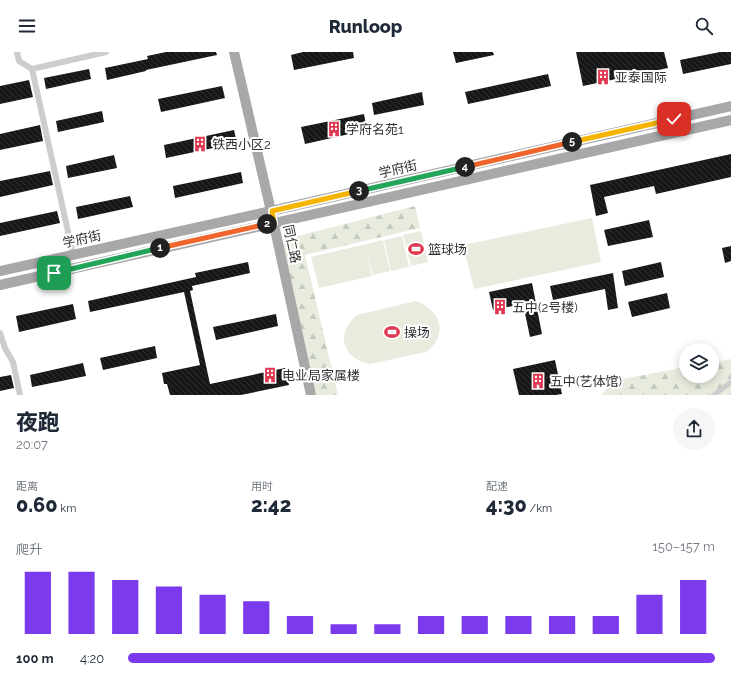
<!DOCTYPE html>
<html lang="zh">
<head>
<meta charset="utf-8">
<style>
  body { margin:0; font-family:Raleway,"Noto Sans SC",sans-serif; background:#f6f6f7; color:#1f2937; height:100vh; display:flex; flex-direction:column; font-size:15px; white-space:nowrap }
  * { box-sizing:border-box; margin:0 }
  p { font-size:13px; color:#747a83 }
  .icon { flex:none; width:22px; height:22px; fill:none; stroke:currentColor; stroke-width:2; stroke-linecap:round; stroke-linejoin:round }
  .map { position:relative; height:343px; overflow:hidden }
  .panel { display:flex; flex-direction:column; background:#fff; flex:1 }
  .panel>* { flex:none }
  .tools { position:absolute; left:679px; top:291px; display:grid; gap:8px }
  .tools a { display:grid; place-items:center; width:40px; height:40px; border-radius:50%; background:#fff; box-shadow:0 2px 10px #0003; font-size:20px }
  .pin { position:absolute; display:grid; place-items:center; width:34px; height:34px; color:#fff; margin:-17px; border-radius:8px; box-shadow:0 2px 6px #0006 }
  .km { position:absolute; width:20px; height:20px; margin:-10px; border-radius:50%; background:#222; color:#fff; font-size:11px; line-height:20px; text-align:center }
  .round { display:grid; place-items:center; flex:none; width:42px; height:42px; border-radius:21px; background:#f6f6f7 }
  .head { display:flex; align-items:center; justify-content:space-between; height:68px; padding:0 16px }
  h1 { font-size:22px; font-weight:800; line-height:30px }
  .metrics { display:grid; grid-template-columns:repeat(3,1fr); gap:6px; height:68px; padding:4px 16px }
  .metrics div { display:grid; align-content:center }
  .metrics b { font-size:20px; font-weight:800 }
  .metrics small { font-size:11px; font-weight:400 }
  .metrics p { font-size:11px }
  .chart { height:112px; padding:8px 16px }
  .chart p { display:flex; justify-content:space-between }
  .chart svg { width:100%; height:72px; margin-top:4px; stroke:#7c3aed; stroke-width:6 }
  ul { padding:0 16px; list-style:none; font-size:13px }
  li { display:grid; grid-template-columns:64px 48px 1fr; align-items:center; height:30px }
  li i { height:10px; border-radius:5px; background:#7c3aed }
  header { display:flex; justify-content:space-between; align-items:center; height:52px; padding:0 16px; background:#fff; font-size:18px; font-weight:800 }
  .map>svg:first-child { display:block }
</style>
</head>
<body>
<header><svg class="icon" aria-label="menu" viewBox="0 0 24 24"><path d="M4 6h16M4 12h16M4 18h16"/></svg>Runloop<svg class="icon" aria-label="search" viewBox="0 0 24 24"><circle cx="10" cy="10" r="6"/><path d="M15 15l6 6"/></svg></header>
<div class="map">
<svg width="731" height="343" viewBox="0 0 731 343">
  <defs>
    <pattern id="forest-firs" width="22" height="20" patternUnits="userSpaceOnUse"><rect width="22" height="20" fill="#e7ecde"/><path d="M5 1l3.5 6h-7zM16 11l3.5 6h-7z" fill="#c6cbbf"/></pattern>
    <pattern id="building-back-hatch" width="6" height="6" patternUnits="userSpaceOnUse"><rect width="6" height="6" fill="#171717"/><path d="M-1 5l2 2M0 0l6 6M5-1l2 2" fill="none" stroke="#303030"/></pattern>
  </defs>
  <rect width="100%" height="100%" fill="#fff"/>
  <g fill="#e7ecde">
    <polygon points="592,166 601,210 474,237 463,193"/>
    <polygon points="421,179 428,210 411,214 403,183"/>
    <polygon points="402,184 409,215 391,219 384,188"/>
    <polygon points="383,188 390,219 373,223 367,202 372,224 319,236 311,205"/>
    <path d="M 416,249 C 441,258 449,283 426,300 L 370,312 C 342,307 335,281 357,263 Z"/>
  </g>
  <g fill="url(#forest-firs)">
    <polygon points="415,154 420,176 305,203 338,343 315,343 282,188"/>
    <polygon points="731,307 731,343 602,343 612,329 686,315 686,324 712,324 712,311"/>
  </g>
  <g fill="url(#building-back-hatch)">
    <polygon points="166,0 216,0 217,3 146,18 146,19 107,28 105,16 148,7 147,4"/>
    <polygon points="303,0 353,0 354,6 294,18 291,3"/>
    <polygon points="453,0 493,0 494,3 456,11"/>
    <polygon points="576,0 664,0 668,16 583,34"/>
    <polygon points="720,0 731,0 731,12 683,22 680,8"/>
    <polygon points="89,17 91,27 46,37 44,26"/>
    <polygon points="548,22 551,34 468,52 465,40"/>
    <polygon points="29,28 33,45 0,52 0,34"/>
    <polygon points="222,34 225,46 161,60 158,47"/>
    <polygon points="422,40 424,53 374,63 372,51"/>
    <polygon points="102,59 104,70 58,80 56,69"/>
    <polygon points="364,62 367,78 305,92 301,75"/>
    <polygon points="40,73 43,89 0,98 0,82"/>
    <polygon points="234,78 237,91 166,106 164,93"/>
    <polygon points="731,102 731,125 656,142 654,134 604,145 608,161 596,164 590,133"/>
    <polygon points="114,103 117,116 68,126 66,114"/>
    <polygon points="50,119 53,133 0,145 0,129"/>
    <polygon points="241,120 243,131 175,146 173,134"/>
    <polygon points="130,144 133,155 78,167 76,155"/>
    <polygon points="57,159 60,171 0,184 0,171"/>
    <polygon points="649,168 653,185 608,194 604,178"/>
    <polygon points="731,194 731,209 725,211 722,196"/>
    <polygon points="248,210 250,221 192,234 193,238 190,239 210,332 285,316 289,333 241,343 170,343 167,332 164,332 162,321 200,313 184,240 90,260 88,249 196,225 195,221"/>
    <polygon points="661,210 664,225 625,234 622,219"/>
    <polygon points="613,221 618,256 608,258 605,237 553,248 550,234"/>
    <polygon points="532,231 542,282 530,285 523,252 493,258 489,240"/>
    <polygon points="667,241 670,256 632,265 628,250"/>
    <polygon points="73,252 76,267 19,280 16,264"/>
    <polygon points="276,262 278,274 216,288 213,275"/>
    <polygon points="155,294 157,306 103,318 100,306"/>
    <polygon points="555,308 562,342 556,343 519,343 513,317"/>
    <polygon points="83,311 86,324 32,335 30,323"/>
    <polygon points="11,323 14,336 0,339 0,325"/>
  </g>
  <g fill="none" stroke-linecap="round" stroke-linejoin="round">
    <polyline stroke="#cdcdcd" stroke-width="5" points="714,343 731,330"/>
    <g stroke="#cdcdcd" stroke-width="6">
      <polyline points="17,0 19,9 32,17"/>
      <polyline points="32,17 73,202"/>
      <polyline points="32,17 106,0"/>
      <polyline points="0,281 5,296 13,310 20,343"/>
    </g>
    <g stroke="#a8a8a8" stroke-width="10">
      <polyline points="234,0 271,159 311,343"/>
      <polyline points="0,219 271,159 731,54"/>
      <polyline points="0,233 731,68"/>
    </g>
  </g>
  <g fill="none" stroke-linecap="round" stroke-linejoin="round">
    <defs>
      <polyline id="split-1" points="54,221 160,196"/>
      <polyline id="split-2" points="160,196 267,172"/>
      <polyline id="split-3" points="267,172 274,171 272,159 359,139"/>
      <polyline id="split-4" points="359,139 465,115"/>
      <polyline id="split-5" points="465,115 572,90"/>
      <polyline id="split-6" points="572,90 674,67"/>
    </defs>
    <use href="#split-1" stroke="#fff" stroke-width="8"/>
    <use href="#split-2" stroke="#fff" stroke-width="8"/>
    <use href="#split-3" stroke="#fff" stroke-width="8"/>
    <use href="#split-4" stroke="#fff" stroke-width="8"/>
    <use href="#split-5" stroke="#fff" stroke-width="8"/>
    <use href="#split-6" stroke="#fff" stroke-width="8"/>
    <use href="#split-1" stroke="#22a559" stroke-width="5"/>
    <use href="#split-2" stroke="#f0652b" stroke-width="5"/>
    <use href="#split-3" stroke="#f5b400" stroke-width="5"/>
    <use href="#split-4" stroke="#22a559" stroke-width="5"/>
    <use href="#split-5" stroke="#f0652b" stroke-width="5"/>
    <use href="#split-6" stroke="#f5b400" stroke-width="5"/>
  </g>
  <defs>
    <symbol id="building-bare" viewBox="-9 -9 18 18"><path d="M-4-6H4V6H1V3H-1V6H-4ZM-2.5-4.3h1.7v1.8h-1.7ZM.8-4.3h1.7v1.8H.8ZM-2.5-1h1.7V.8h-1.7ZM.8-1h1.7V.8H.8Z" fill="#e03851" stroke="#fff" stroke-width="2.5" paint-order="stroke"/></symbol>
    <symbol id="stadium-bare" viewBox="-9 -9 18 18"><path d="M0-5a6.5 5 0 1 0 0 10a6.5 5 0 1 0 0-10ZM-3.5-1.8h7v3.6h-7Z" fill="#e03851" stroke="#fff" stroke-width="2.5" paint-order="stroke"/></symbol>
  </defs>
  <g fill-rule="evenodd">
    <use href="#building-bare" x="592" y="14" width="22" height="22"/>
    <use href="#building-bare" x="323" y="66" width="22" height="22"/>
    <use href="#building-bare" x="189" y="81" width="22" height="22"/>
    <use href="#stadium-bare" x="405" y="186" width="22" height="22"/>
    <use href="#building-bare" x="489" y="244" width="22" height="22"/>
    <use href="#stadium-bare" x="381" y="269" width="22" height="22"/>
    <use href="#building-bare" x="259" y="312" width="22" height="22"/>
    <use href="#building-bare" x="527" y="318" width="22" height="22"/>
  </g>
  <g text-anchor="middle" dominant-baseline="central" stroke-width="4" stroke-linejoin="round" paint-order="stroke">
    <g font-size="13" fill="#303030" stroke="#fff" text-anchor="start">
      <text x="615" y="25">亚泰国际</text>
      <text x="346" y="77">学府名苑1</text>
      <text x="212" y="92">铁西小区2</text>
      <text x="428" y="197">篮球场</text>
      <text x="512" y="255">五中(2号楼)</text>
      <text x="404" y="280">操场</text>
      <text x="282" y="323">电业局家属楼</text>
      <text x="550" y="329">五中(艺体馆)</text>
    </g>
    <g font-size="13" fill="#303030" stroke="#fff">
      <text transform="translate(398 117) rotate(-13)">学府街</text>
      <text transform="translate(82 187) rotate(-12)">学府街</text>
      <text transform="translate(292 192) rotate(78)">同仁路</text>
    </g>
  </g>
</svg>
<div class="tools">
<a><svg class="icon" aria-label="layers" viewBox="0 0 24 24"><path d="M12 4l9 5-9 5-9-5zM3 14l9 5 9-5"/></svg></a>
</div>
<div class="pin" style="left:54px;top:221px;background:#1e9e55"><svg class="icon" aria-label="arrive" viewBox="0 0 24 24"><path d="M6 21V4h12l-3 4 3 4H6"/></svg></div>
<div class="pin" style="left:674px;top:67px;background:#d93025"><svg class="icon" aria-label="check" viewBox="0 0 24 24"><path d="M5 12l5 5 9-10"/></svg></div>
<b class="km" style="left:160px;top:196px">1</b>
<b class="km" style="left:267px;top:172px">2</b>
<b class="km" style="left:359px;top:139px">3</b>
<b class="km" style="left:465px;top:115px">4</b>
<b class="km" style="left:572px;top:90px">5</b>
</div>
<section class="panel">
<div class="head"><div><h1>夜跑</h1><p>20:07</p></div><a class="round"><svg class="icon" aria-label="share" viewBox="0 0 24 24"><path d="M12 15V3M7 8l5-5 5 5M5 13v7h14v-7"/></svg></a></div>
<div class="metrics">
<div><p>距离</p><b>0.60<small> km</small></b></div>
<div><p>用时</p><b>2:42</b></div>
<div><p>配速</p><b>4:30<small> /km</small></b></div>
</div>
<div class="chart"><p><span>爬升</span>150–157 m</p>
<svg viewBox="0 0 160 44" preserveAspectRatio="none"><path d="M5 44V6M15 44V6M25 44V11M35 44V15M45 44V20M55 44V24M65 44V33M75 44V38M85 44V38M95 44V33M105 44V33M115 44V33M125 44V33M135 44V33M145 44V20M155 44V11"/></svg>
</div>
<ul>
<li><b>100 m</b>4:20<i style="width:100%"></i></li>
</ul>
</section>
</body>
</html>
